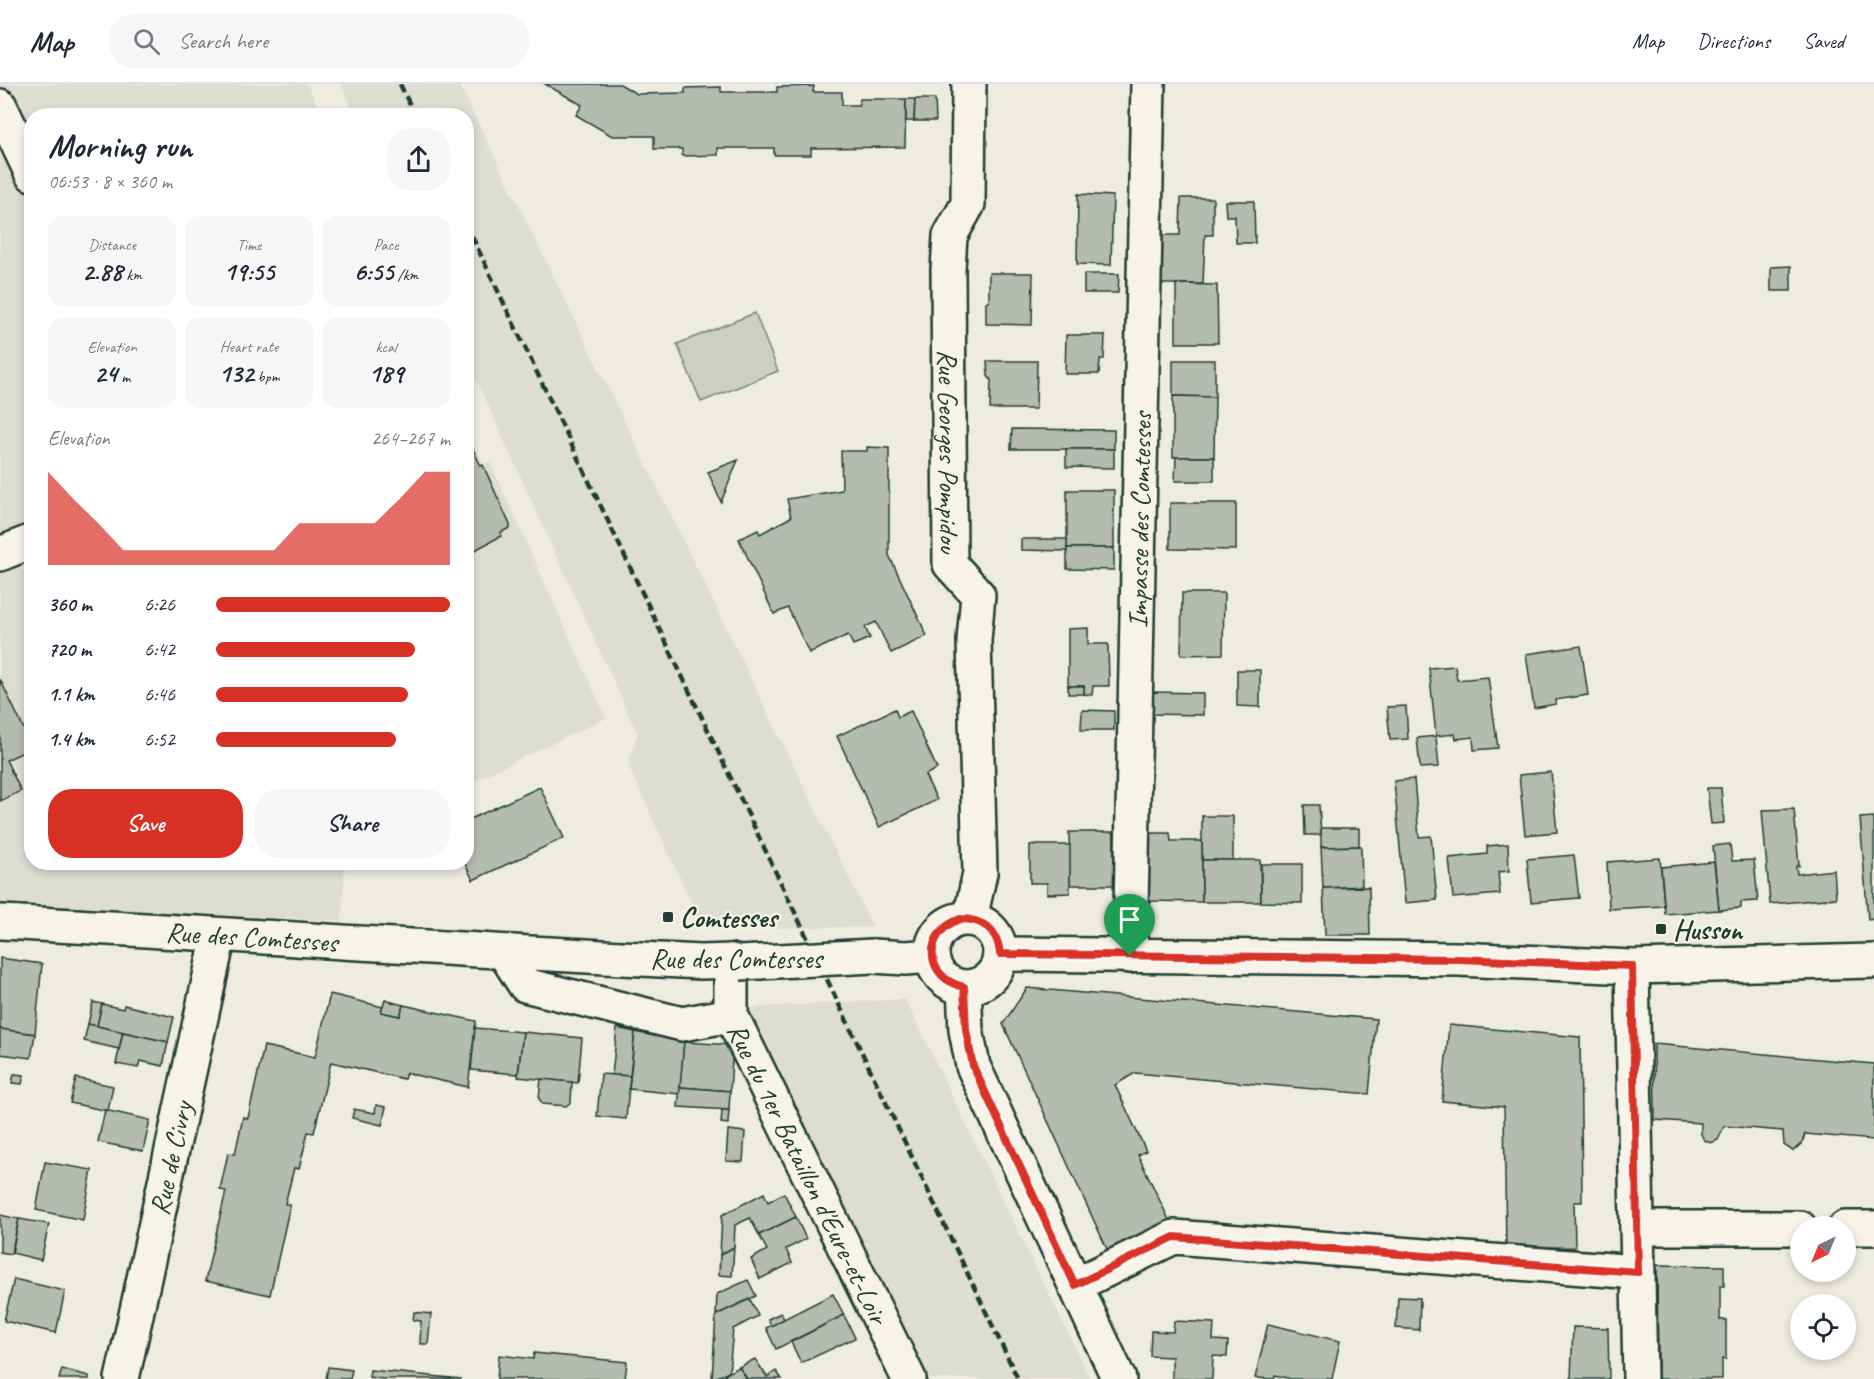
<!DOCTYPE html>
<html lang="en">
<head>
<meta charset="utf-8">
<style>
  body { margin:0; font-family:Caveat,sans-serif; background:#f6f6f7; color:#1f2937; height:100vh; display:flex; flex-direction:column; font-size:22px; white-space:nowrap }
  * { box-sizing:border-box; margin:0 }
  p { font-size:20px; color:#747a83 }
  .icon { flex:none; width:33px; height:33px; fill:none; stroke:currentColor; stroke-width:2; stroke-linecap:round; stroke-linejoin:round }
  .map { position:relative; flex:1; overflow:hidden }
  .drawer { position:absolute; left:24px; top:24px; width:450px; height:762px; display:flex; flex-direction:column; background:#fff; border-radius:24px; box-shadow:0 3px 9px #0003 }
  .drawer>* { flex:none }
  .needle { width:39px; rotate:223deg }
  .tools { position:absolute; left:1790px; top:1132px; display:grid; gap:12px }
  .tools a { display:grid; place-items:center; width:66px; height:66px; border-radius:50%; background:#fff; box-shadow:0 3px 9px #0003; font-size:30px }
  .pin { position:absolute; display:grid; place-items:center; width:51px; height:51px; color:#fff; margin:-62px -26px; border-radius:50% 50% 50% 0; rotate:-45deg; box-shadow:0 0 6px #0007 }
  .pin .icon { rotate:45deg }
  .round { display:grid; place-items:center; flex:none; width:63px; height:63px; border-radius:24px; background:#f6f6f7 }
  .head { display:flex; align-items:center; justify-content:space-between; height:102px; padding:0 24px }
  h1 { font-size:33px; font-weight:800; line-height:45px }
  .metrics { display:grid; grid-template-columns:repeat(3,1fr); gap:9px; height:102px; padding:6px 24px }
  .metrics div { display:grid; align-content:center; border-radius:15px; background:#f6f6f7; text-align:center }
  .metrics b { font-size:26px; font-weight:800 }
  .metrics small { font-size:16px; font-weight:400 }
  .metrics p { font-size:16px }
  .chart { height:168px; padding:12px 24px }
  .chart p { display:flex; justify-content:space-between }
  .chart svg { width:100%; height:108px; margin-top:6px; fill:#d93025; opacity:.7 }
  .primary-button { display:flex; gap:12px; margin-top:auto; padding:12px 24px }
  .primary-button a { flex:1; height:69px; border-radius:24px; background:#d93025; color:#fff; font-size:24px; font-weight:800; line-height:69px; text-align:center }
  .primary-button a+a { background:#f6f6f7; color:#1f2937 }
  ul { padding:0 24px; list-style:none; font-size:20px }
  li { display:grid; grid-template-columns:96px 72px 1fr; align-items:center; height:45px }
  li i { height:15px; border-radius:8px; background:#d93025 }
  header { display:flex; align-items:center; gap:36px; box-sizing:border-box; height:84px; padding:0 30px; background:#fff; border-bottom:2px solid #e0e1e3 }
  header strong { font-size:28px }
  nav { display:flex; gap:33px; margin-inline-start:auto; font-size:21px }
  .search { width:420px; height:54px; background:#f6f6f7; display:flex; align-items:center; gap:15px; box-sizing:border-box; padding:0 21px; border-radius:24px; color:#747a83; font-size:22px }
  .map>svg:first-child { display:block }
</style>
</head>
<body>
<header>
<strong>Map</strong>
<div class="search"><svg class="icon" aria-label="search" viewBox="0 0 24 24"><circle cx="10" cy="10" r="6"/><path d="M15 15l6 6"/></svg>Search here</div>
<nav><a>Map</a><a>Directions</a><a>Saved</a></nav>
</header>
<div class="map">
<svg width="1874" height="1295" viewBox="0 0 1874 1295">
  <rect width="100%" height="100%" fill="#eeece1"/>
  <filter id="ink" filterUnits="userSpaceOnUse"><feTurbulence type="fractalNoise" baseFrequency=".0167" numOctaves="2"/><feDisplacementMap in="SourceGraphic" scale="12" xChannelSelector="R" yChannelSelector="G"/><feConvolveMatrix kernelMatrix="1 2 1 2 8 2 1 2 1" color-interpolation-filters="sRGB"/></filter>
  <g filter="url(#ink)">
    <g fill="#ddddd2">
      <polygon points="0,0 307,0 322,31 32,32 32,778 345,779 342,837 0,821"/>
      <polygon points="341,0 459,0 873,843 703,844 628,681 637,649 467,275 466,32 355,31"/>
      <polygon points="466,345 483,381 490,378 606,634 467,700"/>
      <polygon points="905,915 1090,1295 926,1295 743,924"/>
    </g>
    <polygon fill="#cccfc4" stroke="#76867c" stroke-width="1.5" points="755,229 778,287 701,318 677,260"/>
    <g fill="#b5bbb0" stroke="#1f3d34" stroke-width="1.5">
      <polygon points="545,0 620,0 637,10 685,9 685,4 721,3 721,8 777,8 777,3 814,2 813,8 842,8 842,21 859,21 860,15 906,15 905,63 811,64 811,71 774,71 774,64 718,64 718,71 682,72 682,65 654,65 654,52 612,52 576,31 582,21"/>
      <polygon points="906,15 915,15 914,37 906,37"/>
      <polygon points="915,15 935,15 936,37 914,37"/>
      <polygon points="1078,110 1113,112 1111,181 1077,180"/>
      <polygon points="1181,114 1213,114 1213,151 1205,151 1203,200 1158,200 1159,151 1180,151"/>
      <polygon points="1225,117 1254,117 1255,159 1236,159 1235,132 1226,132"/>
      <polygon points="1791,182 1791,207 1771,207 1771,183"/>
      <polygon points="989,189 1033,189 1032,241 986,240 986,218 989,218"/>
      <polygon points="1084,190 1119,190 1118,209 1084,209"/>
      <polygon points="1176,200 1217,201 1218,259 1176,259"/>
      <polygon points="1066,251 1105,251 1104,275 1100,275 1099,290 1065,290"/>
      <polygon points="1173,276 1215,276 1215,313 1173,312"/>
      <polygon points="987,277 1037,277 1036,325 990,325 991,296 988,292"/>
      <polygon points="1173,312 1215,313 1214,373 1173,373"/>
      <polygon points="1012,345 1114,346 1114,365 1011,365"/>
      <polygon points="466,351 481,382 483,381 510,441 510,444 501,448 501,452 466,471"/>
      <polygon points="867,363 889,364 889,471 927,552 891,569 876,538 865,543 870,554 853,561 848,551 809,569 788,524 774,530 739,455 758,446 760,450 791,433 787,415 842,406 841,367 867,367"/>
      <polygon points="1066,365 1114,365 1114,384 1066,383"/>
      <polygon points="1176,373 1214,373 1214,397 1175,397"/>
      <polygon points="738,376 721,418 708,388"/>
      <rect x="1067" y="406" width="47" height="58"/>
      <polygon points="1170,419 1236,419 1236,466 1170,465"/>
      <polygon points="1021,455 1067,455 1067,467 1021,466"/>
      <polygon points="1067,464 1114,464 1114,486 1067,485"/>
      <polygon points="1182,509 1224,509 1223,570 1181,571"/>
      <polygon points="1088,544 1088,560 1108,560 1109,602 1093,602 1092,611 1084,610 1084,602 1068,602 1068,545"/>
      <polygon points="1581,562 1588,611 1555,616 1556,620 1534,624 1526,570"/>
      <polygon points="1455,582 1457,596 1488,593 1498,664 1474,666 1473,653 1456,655 1455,650 1436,652 1429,584"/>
      <polygon points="1237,586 1260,586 1260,623 1237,622"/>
      <polygon points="0,595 32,662 32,664 6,676 21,707 0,717"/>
      <rect x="1068" y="602" width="16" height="8"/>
      <polygon points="1149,608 1203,609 1203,631 1149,630"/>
      <polygon points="1406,622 1408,655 1390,656 1387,623"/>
      <polygon points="895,625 898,633 911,627 937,685 925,691 937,716 879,743 837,652"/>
      <polygon points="1082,626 1114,627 1114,646 1081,646"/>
      <polygon points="1436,652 1439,683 1420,684 1417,654"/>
      <polygon points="1551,688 1557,748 1525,751 1519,691"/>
      <polygon points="1414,695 1419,753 1431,752 1437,816 1405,819 1394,697"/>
      <polygon points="540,703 564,754 473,796 464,778 466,778 466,737"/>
      <polygon points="1707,704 1721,704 1724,739 1711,740"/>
      <polygon points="1304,721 1319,721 1321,751 1305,751"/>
      <polygon points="1794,725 1799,782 1796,782 1797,790 1834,786 1836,814 1770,820 1762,726"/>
      <rect x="1202" y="732" width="31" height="44"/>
      <polygon points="1874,733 1874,835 1868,836 1860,734"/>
      <polygon points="1321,744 1359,744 1359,762 1321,763"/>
      <polygon points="1069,748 1114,748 1114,801 1070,801"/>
      <polygon points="1149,749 1170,749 1171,757 1202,757 1202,818 1149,817"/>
      <polygon points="1508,760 1509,787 1498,788 1500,810 1453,814 1449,774 1487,770 1487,762"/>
      <polygon points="1730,760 1732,777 1754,776 1758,817 1741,818 1741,824 1719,826 1713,762"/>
      <polygon points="1030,761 1070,761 1070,809 1047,810 1047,799 1030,799"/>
      <polygon points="1361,762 1362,802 1323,804 1321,763"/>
      <polygon points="1574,771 1579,814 1531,818 1527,775"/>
      <polygon points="1660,774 1664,822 1609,825 1607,778"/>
      <polygon points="1202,776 1260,776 1261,818 1202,818"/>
      <polygon points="1714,778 1719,826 1665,830 1661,783"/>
      <polygon points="1261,780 1302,780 1302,819 1261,818"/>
      <polygon points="1369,803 1370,851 1325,851 1323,804"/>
      <polygon points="0,874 42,880 35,950 0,945"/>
      <polygon points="1027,904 1376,935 1369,1010 1135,989 1115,1001 1146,1067 1138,1071 1170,1138 1108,1167 1003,940"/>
      <polygon points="330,910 383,923 381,928 400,932 403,921 476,937 468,1003 406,989 404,995 331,978 314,1049 308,1048 299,1085 294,1084 285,1120 290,1121 270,1211 205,1197 226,1107 220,1106 228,1069 235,1070 243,1033 248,1034 264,962 315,973"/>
      <polygon points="385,916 403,921 400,932 381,928"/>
      <polygon points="93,918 102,920 97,942 88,940"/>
      <polygon points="102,920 123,925 124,921 174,933 168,958 97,942"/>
      <polygon points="88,940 123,948 119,965 84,957"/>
      <polygon points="1449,941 1580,953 1582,1118 1574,1118 1575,1163 1506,1164 1504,1023 1442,1017"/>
      <polygon points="475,944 523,948 518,990 471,986"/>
      <polygon points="617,944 635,948 630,992 612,991"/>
      <polygon points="0,945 35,950 31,974 0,970"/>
      <polygon points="123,948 168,958 163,982 140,977 138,984 116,980"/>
      <polygon points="523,948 582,954 578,999 518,993"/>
      <polygon points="635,948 684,958 680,1010 629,1005"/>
      <polygon points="684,958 733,961 730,1007 680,1003"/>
      <polygon points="1654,960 1874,980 1874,1056 1805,1050 1802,1059 1793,1067 1784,1061 1783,1047 1724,1042 1718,1056 1711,1059 1704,1056 1701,1050 1701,1039 1655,1036"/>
      <polygon points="14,990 24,991 22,1000 12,999"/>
      <polygon points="601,990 630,992 626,1035 597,1032"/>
      <polygon points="76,994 113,1002 108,1027 70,1019"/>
      <polygon points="541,995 572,998 571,1018 566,1022 543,1020 539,1015"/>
      <polygon points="680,1003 730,1007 729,1026 678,1023"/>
      <polygon points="376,1021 386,1023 382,1041 352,1034 354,1025 375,1029"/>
      <polygon points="105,1026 150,1036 143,1067 98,1058"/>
      <polygon points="722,1026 729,1026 728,1040 721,1039"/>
      <polygon points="728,1046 745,1048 743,1078 726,1077"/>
      <polygon points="45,1078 92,1086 83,1136 36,1126"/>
      <polygon points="764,1109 768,1118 784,1109 796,1133 759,1151 750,1134 735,1141 734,1163 720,1171 722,1131"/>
      <polygon points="0,1131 19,1135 11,1170 0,1168"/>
      <polygon points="796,1133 806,1155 786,1165 792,1179 760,1195 751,1175 767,1166 759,1151"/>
      <polygon points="19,1135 49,1140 41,1176 12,1169"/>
      <polygon points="734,1163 732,1192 719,1191 720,1171"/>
      <polygon points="1657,1181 1724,1182 1724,1202 1720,1202 1720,1236 1726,1236 1726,1275 1722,1275 1722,1295 1658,1295"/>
      <polygon points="14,1195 65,1207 56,1249 4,1237"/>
      <polygon points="748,1196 756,1212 716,1231 717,1210"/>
      <polygon points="833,1210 844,1231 776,1265 766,1244"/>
      <polygon points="1398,1213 1420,1214 1419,1246 1396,1244"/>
      <polygon points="750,1215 758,1232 733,1245 729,1288 712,1295 716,1231"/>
      <polygon points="414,1228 431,1230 428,1260 420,1260 421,1237 413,1236"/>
      <polygon points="781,1229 784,1235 771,1242 768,1235"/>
      <polygon points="844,1231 855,1254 801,1279 791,1258"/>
      <polygon points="1174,1237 1214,1239 1213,1256 1228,1257 1227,1273 1213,1272 1212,1295 1172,1295 1172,1273 1150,1272 1151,1247 1173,1248"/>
      <polygon points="1268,1240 1340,1257 1332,1295 1291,1295 1275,1291 1274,1295 1255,1294"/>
      <polygon points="1573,1243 1608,1244 1609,1295 1571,1295"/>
      <polygon points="534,1269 627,1278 625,1295 497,1295 499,1271 533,1275"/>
      <polygon points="755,1275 767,1293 776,1287 782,1295 747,1295 739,1283"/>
      <polygon points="328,1283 352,1286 350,1295 326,1295"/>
      <polygon points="739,1283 747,1295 726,1295 724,1291"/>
      <polygon points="62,1285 89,1292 89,1295 59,1295"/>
      <polygon points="370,1286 462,1295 382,1295 369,1293"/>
    </g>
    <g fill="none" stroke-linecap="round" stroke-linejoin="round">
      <defs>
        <g id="minor">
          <path id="s1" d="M 969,0 L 968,120 L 950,152 L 948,186 L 950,480 L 978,511 L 974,556 L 980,789 L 970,835"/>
          <polyline points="0,22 32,90"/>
          <polyline points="0,470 32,457"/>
          <circle cx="966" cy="869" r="34"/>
          <path id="s2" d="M 0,838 C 234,850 467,867 701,878 L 731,877 L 740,879"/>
          <polyline points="504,868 525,901 682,940 731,931"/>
          <polyline points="1000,870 1458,875 1632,883 1874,877"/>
          <polyline points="873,872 906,874 932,872"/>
          <path id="s3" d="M 1130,872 L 1148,0"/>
          <path id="s4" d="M 731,877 L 731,931 L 909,1295"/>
          <polyline points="1632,883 1640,1295"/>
          <polyline points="964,903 966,946 973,982 1119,1295"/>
          <polyline points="1637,1144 1800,1144"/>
          <polyline points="1845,1144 1874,1144"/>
          <polyline points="1075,1201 1174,1153 1637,1188"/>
          <path id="s5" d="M 122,1295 L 219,851"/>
        </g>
      </defs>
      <use href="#minor" stroke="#1f3d34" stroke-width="38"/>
      <use href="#minor" stroke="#f7f3e8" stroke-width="33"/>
      <g stroke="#1f3d34" stroke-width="4.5" stroke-dasharray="9 4.5" stroke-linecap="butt">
        <polyline points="400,0 415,32"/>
        <polyline points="466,140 1018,1295"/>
      </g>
      <defs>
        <polyline id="minor-bridge" points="740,879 873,872"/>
      </defs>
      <use href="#minor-bridge" stroke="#1f3d34" stroke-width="38" stroke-linecap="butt"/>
      <use href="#minor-bridge" stroke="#f7f3e8" stroke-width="33"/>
    </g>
  </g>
  <g fill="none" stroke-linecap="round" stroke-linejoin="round" filter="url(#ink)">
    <defs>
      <path id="route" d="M 960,835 C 984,835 998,847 1000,870 L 1458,875 L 1632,882 L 1638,1188 L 1174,1153 L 1075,1201 L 973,982 L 966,946 L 964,903 C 924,894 922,849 960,835 Z"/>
    </defs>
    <use href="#route" stroke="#fff" stroke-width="12"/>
    <use href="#route" stroke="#d93025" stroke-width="8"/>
  </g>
  <g fill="#1f3d34" stroke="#f7f3e8" stroke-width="2">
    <rect x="662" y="827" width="12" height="12" rx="3"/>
    <rect x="1655" y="839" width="12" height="12" rx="3"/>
  </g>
  <g text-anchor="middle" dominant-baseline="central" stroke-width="4.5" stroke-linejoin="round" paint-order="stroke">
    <g font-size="28" fill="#1f3d34" stroke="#f7f3e8">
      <text stroke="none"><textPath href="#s1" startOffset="372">Rue Georges Pompidou</textPath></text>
      <text stroke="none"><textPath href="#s3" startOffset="436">Impasse des Comtesses</textPath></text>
      <text stroke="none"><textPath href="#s2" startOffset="252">Rue des Comtesses</textPath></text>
      <text x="736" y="874">Rue des Comtesses</text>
      <text stroke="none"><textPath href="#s5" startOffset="226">Rue de Civry</textPath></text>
      <text stroke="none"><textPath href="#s4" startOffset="230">Rue du 1er Bataillon d'Eure-et-Loir</textPath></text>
    </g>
    <g font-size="28" font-weight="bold" fill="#1f3d34" stroke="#f7f3e8" text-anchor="start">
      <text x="680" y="833">Comtesses</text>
      <text x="1673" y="845">Husson</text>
    </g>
  </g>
</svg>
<div class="tools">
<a><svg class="needle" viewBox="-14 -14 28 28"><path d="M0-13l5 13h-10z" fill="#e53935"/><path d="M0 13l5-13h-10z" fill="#747a83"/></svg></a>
<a><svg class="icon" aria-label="locate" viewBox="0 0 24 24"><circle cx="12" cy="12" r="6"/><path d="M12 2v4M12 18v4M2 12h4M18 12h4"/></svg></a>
</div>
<div class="pin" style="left:1130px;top:872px;background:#1e9e55"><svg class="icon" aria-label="arrive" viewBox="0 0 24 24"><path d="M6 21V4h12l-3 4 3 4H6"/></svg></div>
<section class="drawer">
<div class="head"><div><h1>Morning run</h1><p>06:53 · 8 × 360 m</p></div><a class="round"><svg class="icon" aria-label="share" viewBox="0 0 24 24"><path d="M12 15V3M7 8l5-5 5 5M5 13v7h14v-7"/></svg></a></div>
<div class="metrics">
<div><p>Distance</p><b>2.88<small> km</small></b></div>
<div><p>Time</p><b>19:55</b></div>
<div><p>Pace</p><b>6:55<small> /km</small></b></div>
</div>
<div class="metrics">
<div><p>Elevation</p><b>24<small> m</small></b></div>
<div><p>Heart rate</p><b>132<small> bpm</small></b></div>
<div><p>kcal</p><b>189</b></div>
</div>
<div class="chart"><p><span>Elevation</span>264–267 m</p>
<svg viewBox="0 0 160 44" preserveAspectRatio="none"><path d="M0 44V6L10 17L20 27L30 38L40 38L50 38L60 38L70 38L80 38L90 38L100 27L110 27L120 27L130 27L140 17L150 6L160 6V44z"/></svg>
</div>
<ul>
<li><b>360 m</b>6:26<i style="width:100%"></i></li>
<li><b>720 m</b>6:42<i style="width:85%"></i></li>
<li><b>1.1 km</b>6:46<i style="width:82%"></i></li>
<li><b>1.4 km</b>6:52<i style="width:77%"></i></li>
</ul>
<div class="primary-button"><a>Save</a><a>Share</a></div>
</section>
</div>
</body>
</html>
